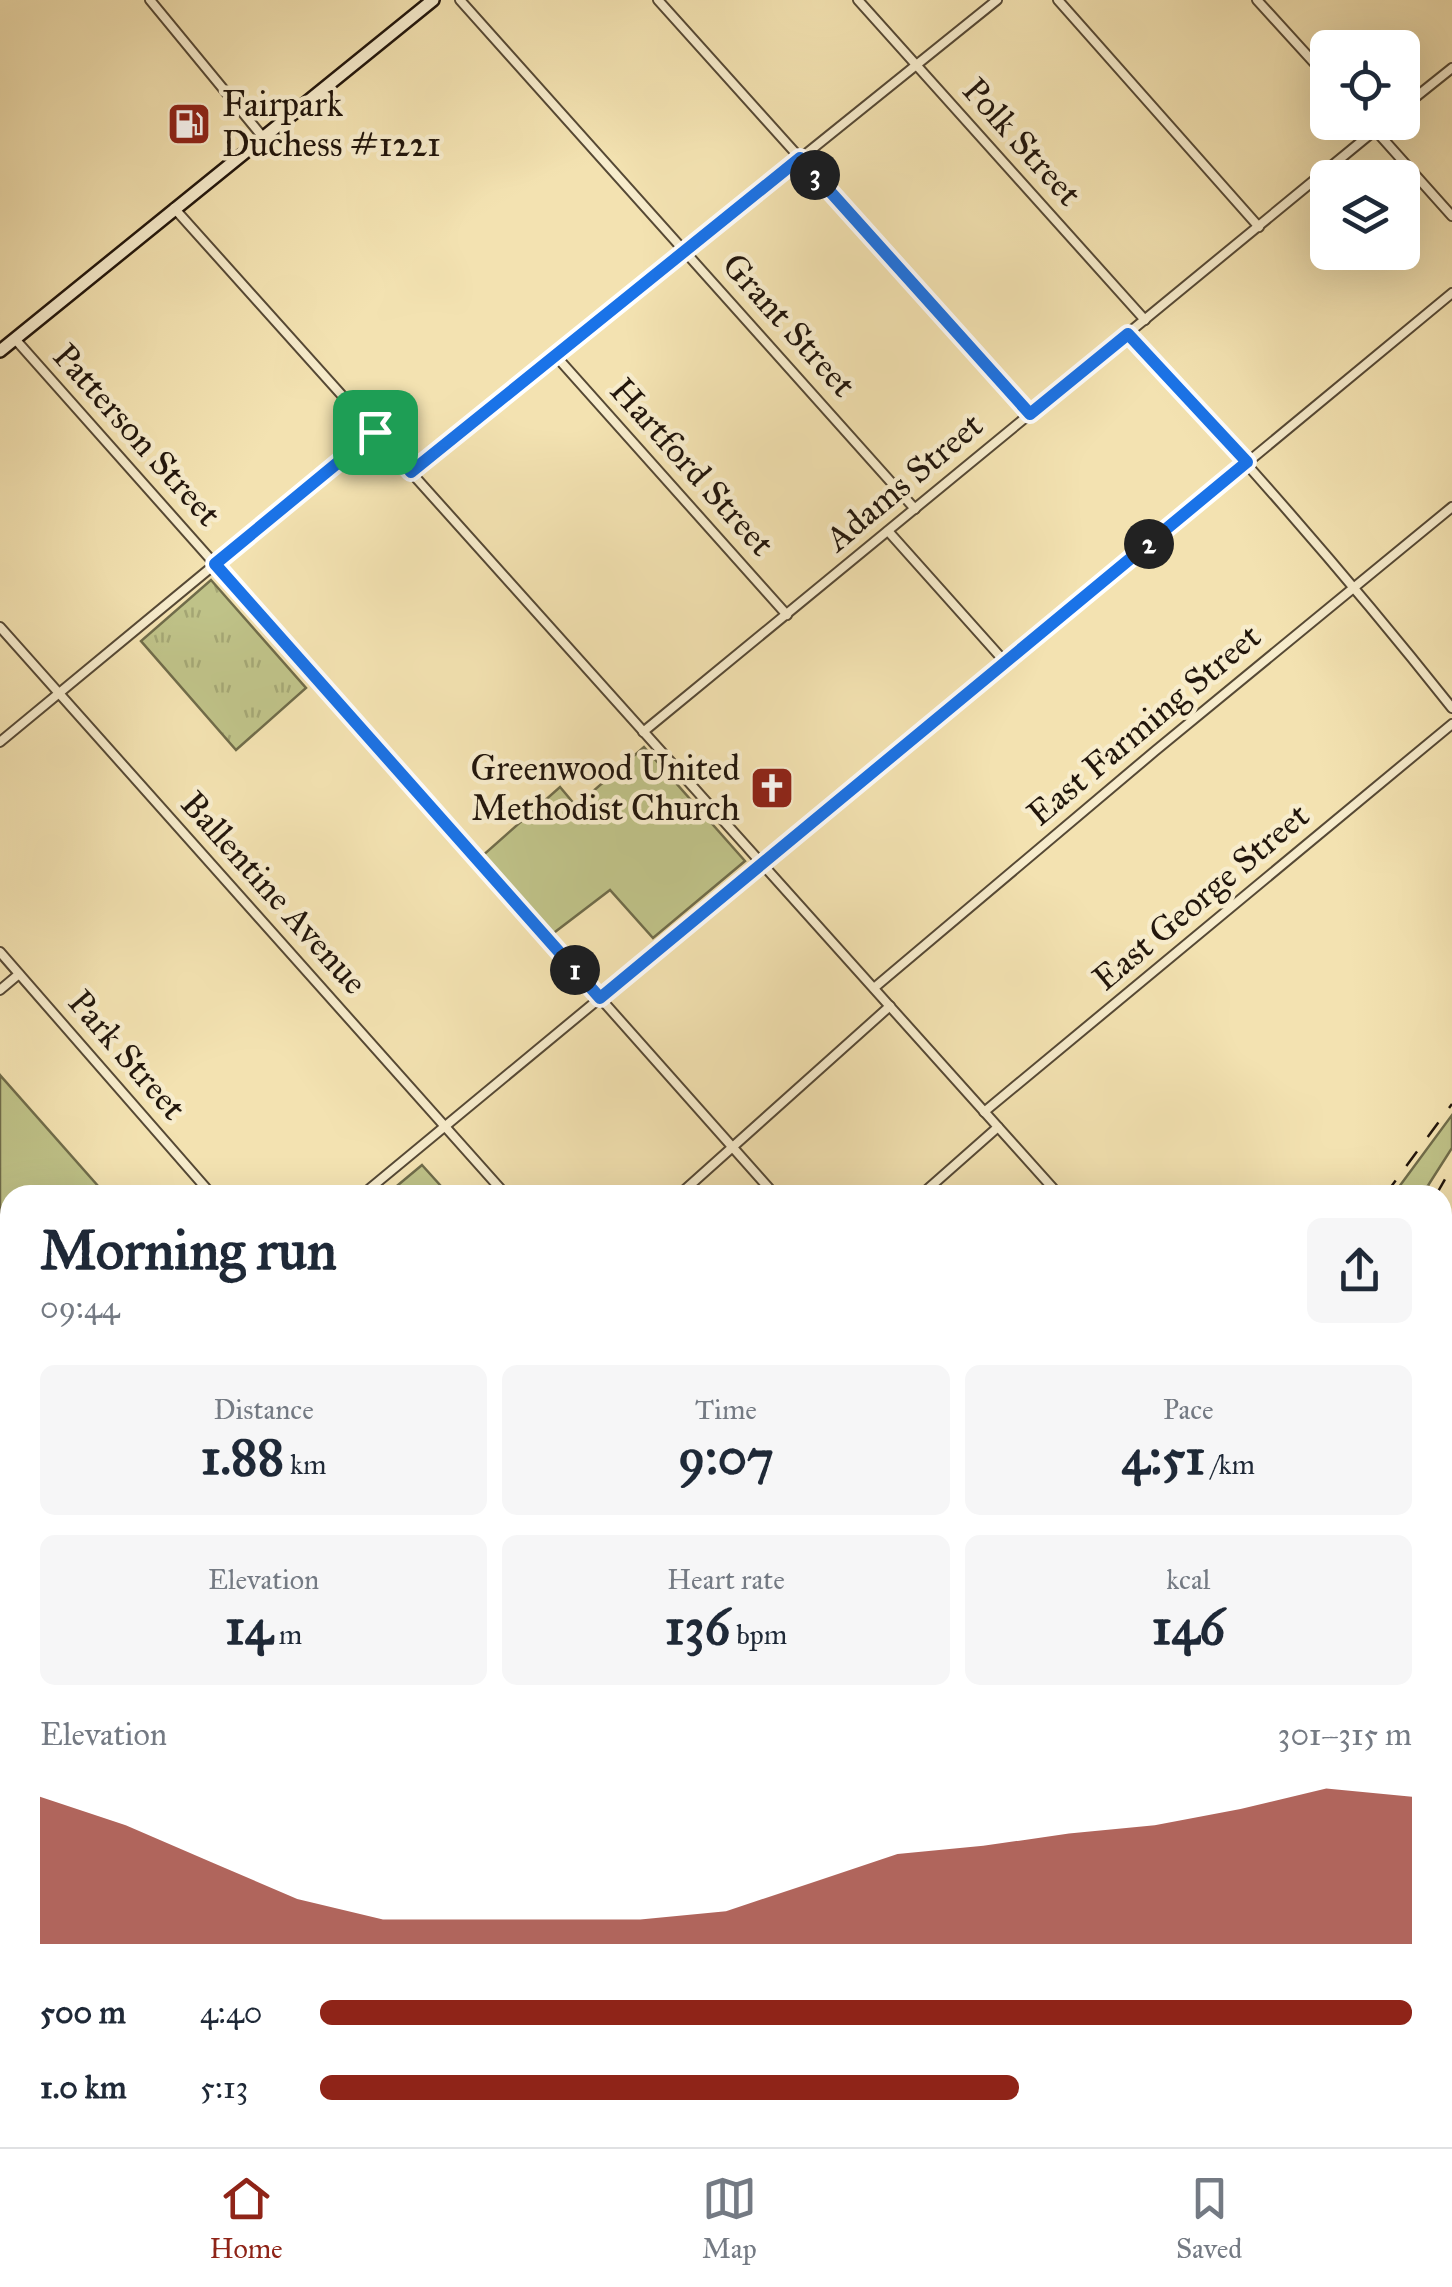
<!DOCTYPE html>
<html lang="en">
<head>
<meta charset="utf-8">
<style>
  body { margin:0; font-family:"IM FELL Great Primer",serif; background:#f6f6f7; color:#1f2937; height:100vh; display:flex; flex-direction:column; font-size:38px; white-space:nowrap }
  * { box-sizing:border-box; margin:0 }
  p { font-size:32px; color:#747a83 }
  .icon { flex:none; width:55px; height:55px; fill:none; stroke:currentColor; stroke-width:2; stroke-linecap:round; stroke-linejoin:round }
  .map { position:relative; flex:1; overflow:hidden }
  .drawer { position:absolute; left:0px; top:1185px; width:1452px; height:962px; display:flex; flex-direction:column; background:#fff; border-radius:30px 30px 0 0; box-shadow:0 10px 40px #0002 }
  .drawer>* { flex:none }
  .fabs { position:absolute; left:1310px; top:30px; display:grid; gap:20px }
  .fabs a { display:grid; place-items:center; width:110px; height:110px; border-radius:15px; background:#fff; box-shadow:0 10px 40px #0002; font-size:50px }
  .pin { position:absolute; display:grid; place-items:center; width:85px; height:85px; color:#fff; margin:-42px; border-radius:20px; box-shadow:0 5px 15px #0006 }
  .km { position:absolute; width:50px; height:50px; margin:-25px; border-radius:50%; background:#222; color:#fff; font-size:28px; line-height:50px; text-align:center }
  .round { display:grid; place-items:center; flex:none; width:105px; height:105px; border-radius:15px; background:#f6f6f7 }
  .summary { display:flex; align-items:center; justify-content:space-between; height:170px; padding:0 40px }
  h1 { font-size:55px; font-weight:800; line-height:75px }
  .stats { display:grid; grid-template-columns:repeat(3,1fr); gap:15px; height:170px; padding:10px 40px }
  .stats div { display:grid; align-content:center; border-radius:15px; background:#f6f6f7; text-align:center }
  .stats b { font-size:50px; font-weight:800 }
  .stats small { font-size:28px; font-weight:400 }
  .stats p { font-size:28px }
  .chart { height:280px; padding:20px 40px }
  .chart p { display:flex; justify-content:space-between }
  .chart svg { width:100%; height:180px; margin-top:10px; fill:#8f2418; opacity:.7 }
  ul { padding:0 40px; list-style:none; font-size:32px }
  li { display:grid; grid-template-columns:160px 120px 1fr; align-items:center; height:75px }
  li i { height:25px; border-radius:12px; background:#8f2418 }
  .menu { display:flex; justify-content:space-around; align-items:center; height:140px; border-top:2px solid #e0e1e3; background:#fff; font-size:28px; color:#747a83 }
  .menu a { display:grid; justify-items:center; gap:5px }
  .menu .active { color:#8f2418 }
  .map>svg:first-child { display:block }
</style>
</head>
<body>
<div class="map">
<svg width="1452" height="2147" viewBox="0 0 1452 2147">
  <defs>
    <pattern id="park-tufts" width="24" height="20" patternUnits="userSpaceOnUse" patternTransform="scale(2.5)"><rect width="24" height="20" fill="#bfc288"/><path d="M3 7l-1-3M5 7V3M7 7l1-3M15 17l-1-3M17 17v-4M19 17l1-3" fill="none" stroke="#a4a674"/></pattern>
  </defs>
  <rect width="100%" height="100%" fill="#f3e2b1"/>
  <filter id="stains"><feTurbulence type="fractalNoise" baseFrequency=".002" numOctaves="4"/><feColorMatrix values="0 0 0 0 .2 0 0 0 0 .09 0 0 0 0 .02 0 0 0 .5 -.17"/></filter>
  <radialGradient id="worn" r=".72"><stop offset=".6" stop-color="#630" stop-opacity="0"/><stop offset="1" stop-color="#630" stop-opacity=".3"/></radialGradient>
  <g fill="#bfc288" stroke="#706c4a" stroke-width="2.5">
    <polygon points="644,747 745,861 653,938 610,890 551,935 481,857 560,787 576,806"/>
    <polygon points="0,1075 106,1195 10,1195 10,1290 0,1298"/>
    <polygon points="1452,1115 1452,1148 1422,1195 1393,1195"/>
    <polygon points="422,1165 449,1195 386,1195"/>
  </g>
  <polygon fill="url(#park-tufts)" stroke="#706c4a" stroke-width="2.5" points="211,580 306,688 236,750 141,641"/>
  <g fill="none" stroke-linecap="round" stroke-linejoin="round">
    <defs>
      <g id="street">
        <polyline points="150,0 262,136"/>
        <polyline points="460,0 915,509"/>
        <polyline points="658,0 1030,414"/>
        <polyline points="858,0 1145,320"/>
        <polyline points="1058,0 1259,227"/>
        <polyline points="1257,0 1328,78"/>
        <polyline points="1402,108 1452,68"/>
        <polyline points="1368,122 1452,216"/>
        <polyline points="174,208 1059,1195"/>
        <path d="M 1128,334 C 1241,455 1349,578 1452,708"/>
        <polyline points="15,339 775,1195"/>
        <polyline points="555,355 787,615"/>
        <polyline points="411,472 997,0"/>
        <polyline points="888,531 1005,662"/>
        <polyline points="0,627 506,1195"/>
        <polyline points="643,732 1385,122"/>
        <polyline points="0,742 375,432"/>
        <polyline points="0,952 212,1195"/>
        <polyline points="874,988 1155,751 1452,507"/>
        <polyline points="0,990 19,974"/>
        <polyline points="984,1112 1452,724"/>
        <polyline points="362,1195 1452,293"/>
        <polyline points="679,1195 890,1006"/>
        <polyline points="921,1195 998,1127"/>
        <polyline points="0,1305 10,1297"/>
        <polyline points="1442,1362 1452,1353"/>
        <polyline points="0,1494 10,1485"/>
        <polyline points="0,1705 10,1696"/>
        <polyline points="0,1806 10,1797"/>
        <polyline points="938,2138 947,2147"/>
        <polyline points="1351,2138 1359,2147"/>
        <polyline points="1434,2138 1441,2147"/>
        <polyline points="74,2147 85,2138"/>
        <polyline points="510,2147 520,2138"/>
      </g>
      <g id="secondary">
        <polyline points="0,351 433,0"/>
        <polyline points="0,1653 10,1664"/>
        <polyline points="434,2138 443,2147"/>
      </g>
      <g id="primary">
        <polyline points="0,1361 10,1372"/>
        <polyline points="1442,1610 1452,1602"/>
        <polyline points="1442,1920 1452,1911"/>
        <polyline points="0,1940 10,1951"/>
        <polyline points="1442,2112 1452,2110"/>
        <polyline points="178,2138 187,2147"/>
        <polyline points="698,2138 707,2147"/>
        <polyline points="1173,2138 1182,2147"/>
        <polyline points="840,2147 851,2138"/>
        <polyline points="1195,2147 1205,2138"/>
        <polyline points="1256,2147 1307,2138"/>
      </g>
    </defs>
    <use href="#street" stroke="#564935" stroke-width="12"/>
    <use href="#secondary" stroke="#22160c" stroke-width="16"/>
    <use href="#primary" stroke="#22160c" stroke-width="18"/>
    <use href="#street" stroke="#f7eccc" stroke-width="8"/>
    <use href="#secondary" stroke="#f7eccc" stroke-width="11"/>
    <use href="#primary" stroke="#f3e2b1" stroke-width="12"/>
    <g stroke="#22160c" stroke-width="2.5" stroke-dasharray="18 18" stroke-linecap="butt">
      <polyline points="1385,1195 1452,1104"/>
      <polyline points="1436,1195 1452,1167"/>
      <polyline points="381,2147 392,2138"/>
      <polyline points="494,2147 504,2138"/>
    </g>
  </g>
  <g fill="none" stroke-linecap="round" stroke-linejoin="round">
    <defs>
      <polygon id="route" points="800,158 1030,414 1128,334 1247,462 600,998 215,564 375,432 411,472"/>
    </defs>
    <use href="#route" stroke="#fff" stroke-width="20"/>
    <use href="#route" stroke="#1a73e8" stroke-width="12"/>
  </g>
  <defs>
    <symbol id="fuel-square" viewBox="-11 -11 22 22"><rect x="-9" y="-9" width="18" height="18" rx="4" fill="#8f2418" stroke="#f7eccc"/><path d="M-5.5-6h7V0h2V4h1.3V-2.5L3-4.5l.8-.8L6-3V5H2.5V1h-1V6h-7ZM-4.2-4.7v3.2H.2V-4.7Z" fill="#fff"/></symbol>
    <symbol id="church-square" viewBox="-11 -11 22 22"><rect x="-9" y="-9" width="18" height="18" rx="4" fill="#8f2418" stroke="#f7eccc"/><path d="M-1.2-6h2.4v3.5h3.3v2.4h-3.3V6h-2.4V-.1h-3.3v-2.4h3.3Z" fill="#fff"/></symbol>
  </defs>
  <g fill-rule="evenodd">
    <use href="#fuel-square" x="164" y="99" width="50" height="50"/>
    <use href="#church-square" x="747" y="763" width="50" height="50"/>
  </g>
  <g text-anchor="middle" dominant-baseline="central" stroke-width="9" stroke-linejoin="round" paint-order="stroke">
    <g font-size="35" fill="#22160c" stroke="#f7eccc" text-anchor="start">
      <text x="222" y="104">Fairpark<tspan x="222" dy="40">Duchess #1221</tspan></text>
      <text x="740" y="768" text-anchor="end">Greenwood United<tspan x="740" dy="40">Methodist Church</tspan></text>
    </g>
    <g font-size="35" fill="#22160c" stroke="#f7eccc">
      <text transform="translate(1022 142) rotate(48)">Polk Street</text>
      <text transform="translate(789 325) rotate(48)">Grant Street</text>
      <text transform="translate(137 435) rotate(48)">Patterson Street</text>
      <text transform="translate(692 467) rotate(48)">Hartford Street</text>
      <text transform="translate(904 482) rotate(-40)">Adams Street</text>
      <text transform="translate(1144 725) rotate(-40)">East Farming Street</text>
      <text transform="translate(274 893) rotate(48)">Ballentine Avenue</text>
      <text transform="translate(1201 897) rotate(-40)">East George Street</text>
      <text transform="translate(127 1055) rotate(49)">Park Street</text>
    </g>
  </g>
  <rect width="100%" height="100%" filter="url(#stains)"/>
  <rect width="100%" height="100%" fill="url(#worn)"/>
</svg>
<div class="fabs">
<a><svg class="icon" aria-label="locate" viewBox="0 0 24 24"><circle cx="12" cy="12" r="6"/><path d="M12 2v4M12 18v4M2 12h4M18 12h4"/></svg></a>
<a><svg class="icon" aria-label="layers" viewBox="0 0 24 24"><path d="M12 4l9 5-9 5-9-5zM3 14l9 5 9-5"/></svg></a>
</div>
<div class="pin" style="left:375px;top:432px;background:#1e9e55"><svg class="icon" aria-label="arrive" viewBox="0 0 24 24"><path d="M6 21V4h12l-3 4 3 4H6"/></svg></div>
<b class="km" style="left:575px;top:970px">1</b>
<b class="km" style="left:1149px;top:544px">2</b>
<b class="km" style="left:815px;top:175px">3</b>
<section class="drawer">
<div class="summary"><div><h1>Morning run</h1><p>09:44</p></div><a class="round"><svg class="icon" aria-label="share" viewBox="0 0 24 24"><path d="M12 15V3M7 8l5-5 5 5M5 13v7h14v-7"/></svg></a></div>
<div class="stats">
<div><p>Distance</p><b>1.88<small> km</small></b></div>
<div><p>Time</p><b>9:07</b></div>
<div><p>Pace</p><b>4:51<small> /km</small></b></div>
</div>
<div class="stats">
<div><p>Elevation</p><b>14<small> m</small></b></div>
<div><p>Heart rate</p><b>136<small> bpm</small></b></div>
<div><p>kcal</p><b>146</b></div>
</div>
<div class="chart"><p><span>Elevation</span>301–315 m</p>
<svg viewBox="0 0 160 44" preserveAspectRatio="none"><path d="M0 44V8L10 15L20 24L30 33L40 38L50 38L60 38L70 38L80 36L90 29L100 22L110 20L120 17L130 15L140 11L150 6L160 8V44z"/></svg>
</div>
<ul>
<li><b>500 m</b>4:40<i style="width:100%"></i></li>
<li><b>1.0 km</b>5:13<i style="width:64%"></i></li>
</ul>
</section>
</div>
<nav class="menu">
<a class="active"><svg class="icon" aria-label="home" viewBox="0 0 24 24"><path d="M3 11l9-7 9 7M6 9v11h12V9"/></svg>Home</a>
<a><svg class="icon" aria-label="map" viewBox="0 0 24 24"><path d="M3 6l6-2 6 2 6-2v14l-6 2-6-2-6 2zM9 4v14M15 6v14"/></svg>Map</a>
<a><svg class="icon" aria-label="saved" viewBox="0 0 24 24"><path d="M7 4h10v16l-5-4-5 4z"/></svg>Saved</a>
</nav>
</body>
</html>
